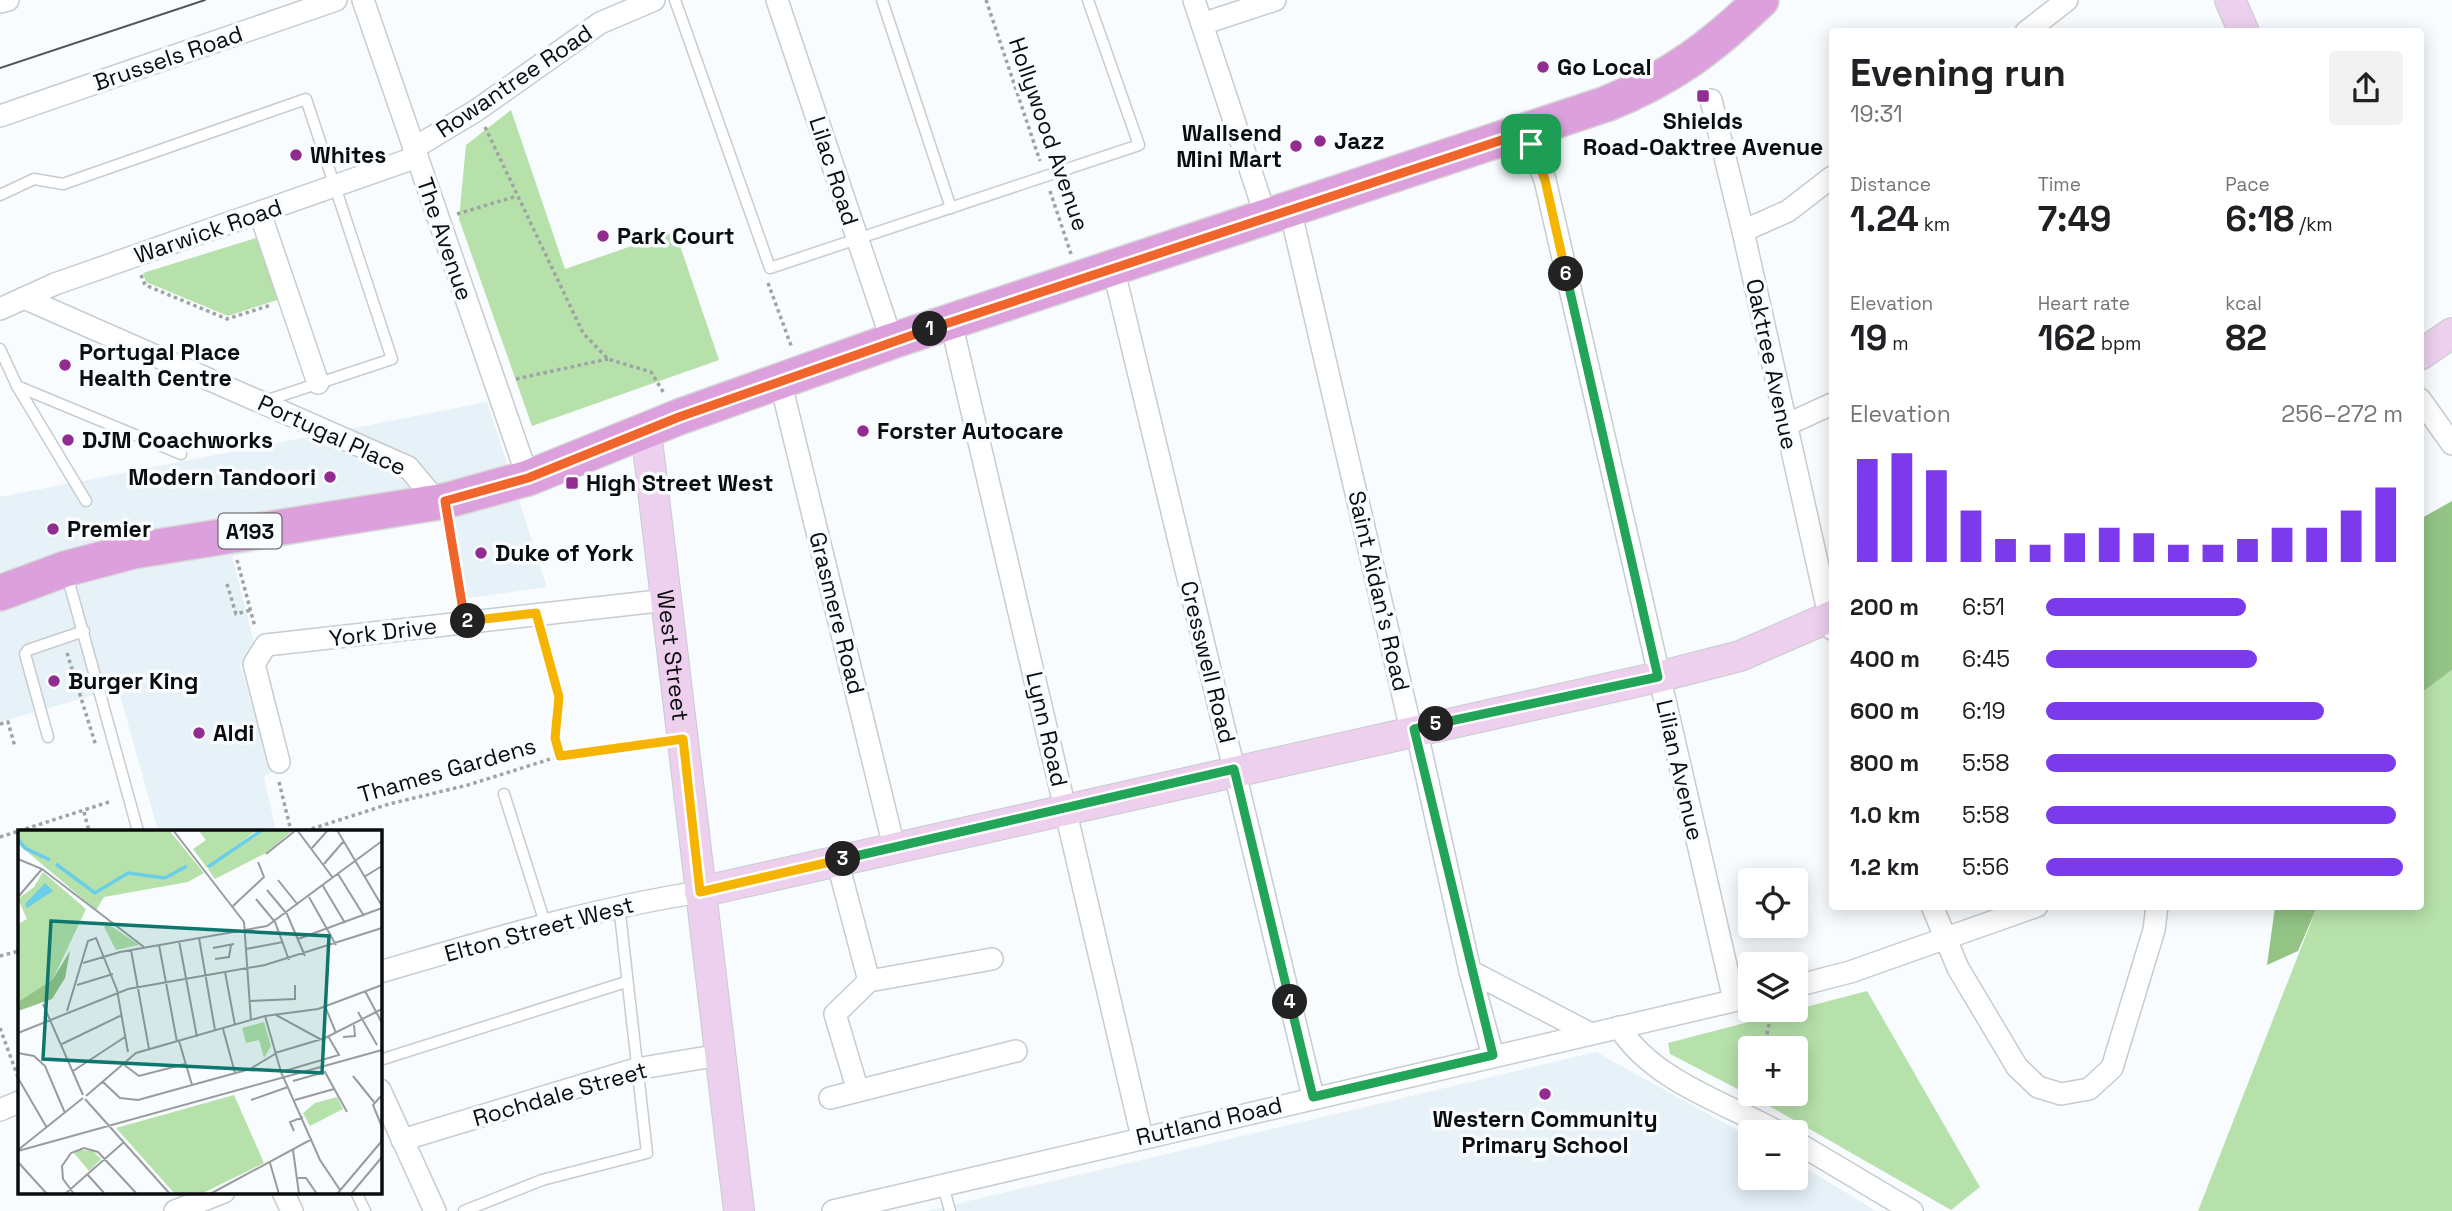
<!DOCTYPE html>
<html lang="en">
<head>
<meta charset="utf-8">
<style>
  body { margin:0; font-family:"Space Grotesk",sans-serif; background:#f2f2f2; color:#202124; height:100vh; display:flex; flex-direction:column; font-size:26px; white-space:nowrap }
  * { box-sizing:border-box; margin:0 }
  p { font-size:23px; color:#757577 }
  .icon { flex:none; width:38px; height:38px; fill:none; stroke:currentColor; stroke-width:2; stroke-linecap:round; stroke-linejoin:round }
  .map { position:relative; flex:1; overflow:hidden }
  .side { position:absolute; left:1829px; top:28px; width:595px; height:882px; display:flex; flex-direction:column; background:#fff; border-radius:7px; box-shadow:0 4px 18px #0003 }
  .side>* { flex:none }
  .buttons { position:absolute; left:1738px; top:868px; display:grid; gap:14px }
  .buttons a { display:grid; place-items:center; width:70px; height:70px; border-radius:7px; background:#fff; box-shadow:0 4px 18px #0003; font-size:35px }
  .pin { position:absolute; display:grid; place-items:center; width:60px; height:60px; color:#fff; margin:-30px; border-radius:14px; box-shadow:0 4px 10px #0006 }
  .km { position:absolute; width:35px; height:35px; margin:-18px; border-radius:50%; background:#222; color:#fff; font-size:19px; line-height:35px; text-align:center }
  .round { display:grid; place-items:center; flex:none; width:74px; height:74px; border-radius:7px; background:#f2f2f2 }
  .head { display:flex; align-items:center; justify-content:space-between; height:119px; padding:0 21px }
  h1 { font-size:38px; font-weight:700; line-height:52px }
  .figures { display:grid; grid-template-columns:repeat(3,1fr); gap:10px; height:119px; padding:7px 21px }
  .figures div { display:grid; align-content:center }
  .figures b { font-size:35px; font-weight:700 }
  .figures small { font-size:19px; font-weight:400 }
  .figures p { font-size:19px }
  .chart { height:196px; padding:14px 21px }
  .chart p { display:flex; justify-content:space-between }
  .chart svg { width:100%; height:126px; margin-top:7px; stroke:#7c3aed; stroke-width:6 }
  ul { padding:0 21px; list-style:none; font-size:23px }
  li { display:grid; grid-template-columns:112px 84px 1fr; align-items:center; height:52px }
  li i { height:18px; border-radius:9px; background:#7c3aed }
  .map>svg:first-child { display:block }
</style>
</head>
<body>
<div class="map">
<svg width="2452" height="1211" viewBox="0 0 2452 1211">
  <rect width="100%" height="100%" fill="#f8fcfe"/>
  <g fill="#e7f1f8">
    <polygon points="487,402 547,587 462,599 445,518 232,556 254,642 240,665 272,772 264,777 276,831 158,831 118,688 0,722 0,497"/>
    <polygon points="1596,1052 1750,1137 1750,1178 1796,1178 1796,1162 1876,1211 927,1211"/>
  </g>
  <g fill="#b6e1aa" fill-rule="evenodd">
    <polygon points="511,110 565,269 675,231 719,360 532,426 459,219 466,145"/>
    <polygon points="256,238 280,299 228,316 146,282 143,273"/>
    <polygon points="2452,670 2452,1211 2198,1211 2317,907 2420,906 2420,694"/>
    <path d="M 1867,991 L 1980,1187 L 1951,1210 L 1757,1099 L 1670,1054 L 1668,1043 ZM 1750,1048 L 1796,1048 L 1796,1094 L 1750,1094 Z"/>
  </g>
  <g fill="#93c486">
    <polygon points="2452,501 2452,670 2420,694 2420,519"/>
    <polygon points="2275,907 2317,907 2298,951 2267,965"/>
  </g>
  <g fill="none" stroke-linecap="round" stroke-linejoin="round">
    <defs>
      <g id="lane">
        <polyline points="675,0 770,268 1139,145 1088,0"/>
        <polyline points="882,0 951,208"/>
        <polyline points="0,195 34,179 63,184 306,99 392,359 265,401"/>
        <polyline points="0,349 17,386 181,454"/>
        <polyline points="17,386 86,501"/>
        <polyline points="67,575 138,831"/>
        <polyline points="536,613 559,697"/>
        <polyline points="48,737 25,654 28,650 84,631"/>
        <polyline points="504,794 545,923"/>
        <polyline points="380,1060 626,982"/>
        <polyline points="943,1185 950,1211"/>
        <polyline points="356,1192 365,1211"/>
        <polyline points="464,1211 542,1180 647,1153 619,905"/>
      </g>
      <g id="street">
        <polyline points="363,0 528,478"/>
        <polyline points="777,0 892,341"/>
        <polyline points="1194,0 1266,217"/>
        <polyline points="0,2 8,0"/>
        <polyline points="1202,24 1275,0"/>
        <polyline points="2026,32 2067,0"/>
        <polyline points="1711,100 1743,231 1832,629"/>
        <polyline points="0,116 336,0"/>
        <polyline points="1526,132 1545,180 1734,1000"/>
        <polyline points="414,148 477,110 600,23 654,0"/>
        <polyline points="1290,209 1408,717 1419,742 1470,971 1493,1056"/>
        <polyline points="260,213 318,383"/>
        <polyline points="1743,231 1788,211 1832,177"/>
        <polyline points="1113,267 1313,1097"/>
        <polyline points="24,298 408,467 437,502"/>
        <polyline points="0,309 55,284 417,157"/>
        <polyline points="951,322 1142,1137"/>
        <polyline points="780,380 894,847"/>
        <polyline points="2420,399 2452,444"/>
        <polyline points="1786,425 1832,404"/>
        <polyline points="279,762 254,664 266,645 667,600"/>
        <polyline points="837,860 869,981"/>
        <polyline points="1932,906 1958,968 2017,1067 2038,1087 2061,1094 2089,1089 2112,1068 2154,930 2157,906"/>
        <polyline points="1470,971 1591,1034"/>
        <path d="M 380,972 C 486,941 590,909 700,892"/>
        <polyline points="1796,986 1850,972 2037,906"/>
        <path d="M 1619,1027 C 1653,1081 1724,1102 1778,1132"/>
        <polyline points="380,1090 435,1211"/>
        <polyline points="858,1091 835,1014 869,981 992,959"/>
        <polyline points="830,1098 1016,1051"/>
        <polyline points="0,1110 19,1102"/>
        <polyline points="402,1140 636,1069 720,1055"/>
        <polyline points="1796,1142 1912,1211"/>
        <polyline points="283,1192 292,1211"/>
        <polyline points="175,1211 224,1192"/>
        <polyline points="833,1211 1750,997"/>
      </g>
      <g id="secondary">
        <polyline points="2230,0 2244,32"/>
        <polyline points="2420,355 2452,333"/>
        <path id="s1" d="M 646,431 L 739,1211"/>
        <polyline points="700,892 1658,677 1740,656 1832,616"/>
      </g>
      <path id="primary" d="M 0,593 L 65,569 L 133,551 L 445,501 L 528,478 L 679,417 L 892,341 L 1606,104 C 1671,78 1711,48 1761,0"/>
    </defs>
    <use href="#lane" stroke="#c6ccd0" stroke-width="13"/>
    <use href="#street" stroke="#c6ccd0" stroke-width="24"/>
    <use href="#secondary" stroke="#c6ccd0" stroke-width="32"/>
    <use href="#primary" stroke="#d8d8d8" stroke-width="38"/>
    <g stroke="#9fa3a4" stroke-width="3.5" stroke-dasharray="3.5 3.5" stroke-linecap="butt">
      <polyline points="986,0 1040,161"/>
      <polyline points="485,127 583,333 608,359 651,372 665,395"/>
      <polyline points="1050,191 1071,254"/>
      <polyline points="457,214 517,196"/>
      <polyline points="141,275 145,285 227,319 271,305"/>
      <polyline points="768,283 792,348"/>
      <polyline points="516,379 608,359"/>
      <polyline points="449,527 462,602"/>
      <polyline points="237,560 255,627"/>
      <polyline points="227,584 236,614 251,610"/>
      <polyline points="67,653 96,746"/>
      <polyline points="558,713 555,738 560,756"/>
      <polyline points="0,724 8,722 15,747"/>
      <polyline points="279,782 291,831"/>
      <polyline points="84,812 89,831"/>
      <polyline points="19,831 112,801"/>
      <polyline points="305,831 389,804 468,785 560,756 657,743"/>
      <polyline points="0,837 19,831"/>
      <polyline points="0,956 19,951"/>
      <polyline points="0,1028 19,1080"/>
      <polyline points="1764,1048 1772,1010"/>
    </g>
    <use href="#lane" stroke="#fff" stroke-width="10"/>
    <use href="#street" stroke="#fff" stroke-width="21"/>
    <use href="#secondary" stroke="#edd0ee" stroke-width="30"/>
    <use href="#primary" stroke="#dca1dc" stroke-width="35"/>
    <polyline stroke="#535657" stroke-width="2" points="0,68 205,0"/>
  </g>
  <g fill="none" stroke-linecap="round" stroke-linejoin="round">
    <defs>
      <polyline id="split-1" points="930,329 1526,132 1531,144"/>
      <polyline id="split-2" points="468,621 465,622 445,501 528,478 679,417 930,329"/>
      <polyline id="split-3" points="468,621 536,613 559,697 555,738 560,756 683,739 700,892 843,859"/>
      <polyline id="split-4" points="843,859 1234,769 1290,1002"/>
      <polyline id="split-5" points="1290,1002 1313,1097 1493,1055 1414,729 1436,724"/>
      <polyline id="split-6" points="1436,724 1658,677 1566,274"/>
      <polyline id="split-7" points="1531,144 1545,180 1566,274"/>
    </defs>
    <use href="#split-1" stroke="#fff" stroke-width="14"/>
    <use href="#split-2" stroke="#fff" stroke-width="14"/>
    <use href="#split-3" stroke="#fff" stroke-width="14"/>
    <use href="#split-4" stroke="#fff" stroke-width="14"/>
    <use href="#split-5" stroke="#fff" stroke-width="14"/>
    <use href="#split-6" stroke="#fff" stroke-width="14"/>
    <use href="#split-7" stroke="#fff" stroke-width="14"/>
    <use href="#split-1" stroke="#f0652b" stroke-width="9"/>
    <use href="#split-2" stroke="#f0652b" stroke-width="9"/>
    <use href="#split-3" stroke="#f5b400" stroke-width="9"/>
    <use href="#split-4" stroke="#22a559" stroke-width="9"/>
    <use href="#split-5" stroke="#22a559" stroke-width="9"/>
    <use href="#split-6" stroke="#22a559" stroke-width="9"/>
    <use href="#split-7" stroke="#f5b400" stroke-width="9"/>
  </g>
  <g fill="#932c90" stroke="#f8fcfe" stroke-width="2.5">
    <circle cx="1543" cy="67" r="7"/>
    <rect x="1696" y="89" width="14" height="14" rx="3.5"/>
    <circle cx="1320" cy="141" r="7"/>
    <circle cx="1296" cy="146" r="7"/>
    <circle cx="296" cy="155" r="7"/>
    <circle cx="603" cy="236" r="7"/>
    <circle cx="65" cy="365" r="7"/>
    <circle cx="863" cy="431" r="7"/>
    <circle cx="68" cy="440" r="7"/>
    <circle cx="330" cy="477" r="7"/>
    <rect x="565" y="476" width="14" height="14" rx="3.5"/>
    <circle cx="53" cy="529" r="7"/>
    <circle cx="481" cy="553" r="7"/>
    <circle cx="54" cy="681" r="7"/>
    <circle cx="199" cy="733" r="7"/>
    <circle cx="1545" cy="1094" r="7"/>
  </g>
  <g text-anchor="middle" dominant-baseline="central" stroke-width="7" stroke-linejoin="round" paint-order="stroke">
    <rect fill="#f8fcfe" stroke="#515455" stroke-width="2" x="218.5" y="513.5" width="63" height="35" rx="5"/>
    <g font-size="21" font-weight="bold" fill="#0a0c0d">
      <text x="250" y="531">A193</text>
    </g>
    <g font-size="23" fill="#0a0c0d" stroke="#f8fcfe">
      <text transform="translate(168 58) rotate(-19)">Brussels Road</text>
      <text transform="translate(514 81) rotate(-34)">Rowantree Road</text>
      <text transform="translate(1049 134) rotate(71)">Hollywood Avenue</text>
      <text transform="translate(834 171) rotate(72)">Lilac Road</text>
      <text transform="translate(208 231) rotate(-19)">Warwick Road</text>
      <text transform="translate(445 239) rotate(71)">The Avenue</text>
      <text transform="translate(1772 364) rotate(78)">Oaktree Avenue</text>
      <text transform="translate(332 435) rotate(25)">Portugal Place</text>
      <text transform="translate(1379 591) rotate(77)">Saint Aidan's Road</text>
      <text transform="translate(837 613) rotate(76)">Grasmere Road</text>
      <text transform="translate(383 632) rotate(-7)">York Drive</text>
      <text stroke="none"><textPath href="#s1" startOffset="226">West Street</textPath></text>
      <text transform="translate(1208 662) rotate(76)">Cresswell Road</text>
      <text transform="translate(1047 729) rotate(77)">Lynn Road</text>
      <text transform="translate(447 770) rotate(-16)">Thames Gardens</text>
      <text transform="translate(1680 770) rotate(77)">Lilian Avenue</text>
      <text transform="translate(539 929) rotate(-15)">Elton Street West</text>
      <text transform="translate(560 1094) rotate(-16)">Rochdale Street</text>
      <text transform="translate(1209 1121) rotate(-13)">Rutland Road</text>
    </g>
    <g font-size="23" font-weight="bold" fill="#0a0c0d" stroke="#f8fcfe" text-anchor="start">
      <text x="1557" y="67">Go Local</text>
      <text x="1703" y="121" text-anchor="middle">Shields<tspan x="1703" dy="26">Road-Oaktree Avenue</tspan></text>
      <text x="1282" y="133" text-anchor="end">Wallsend<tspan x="1282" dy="26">Mini Mart</tspan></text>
      <text x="1334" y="141">Jazz</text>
      <text x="310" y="155">Whites</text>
      <text x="617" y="236">Park Court</text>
      <text x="79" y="352">Portugal Place<tspan x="79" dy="26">Health Centre</tspan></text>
      <text x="877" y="431">Forster Autocare</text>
      <text x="82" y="440">DJM Coachworks</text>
      <text x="316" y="477" text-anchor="end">Modern Tandoori</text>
      <text x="586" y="483">High Street West</text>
      <text x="67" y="529">Premier</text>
      <text x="495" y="553">Duke of York</text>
      <text x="68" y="681">Burger King</text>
      <text x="213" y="733">Aldi</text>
      <text x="1545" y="1119" text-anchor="middle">Western Community<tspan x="1545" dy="26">Primary School</tspan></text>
    </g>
  </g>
  <g transform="translate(18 830)">
    <rect width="364" height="364" fill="#f8fcfe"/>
    <path d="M 0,0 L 151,0 L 186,43 L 170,52 L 86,67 L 78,80 L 0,14 ZM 180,0 L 239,0 L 189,38 L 175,19 L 188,10 ZM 246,0 L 275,0 L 248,23 L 197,49 L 190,39 ZM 25,42 L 68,79 L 35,149 L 0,172 L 0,94 L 9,89 L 0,69 L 16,57 ZM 90,94 L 120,114 L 121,115 L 98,120 L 86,97 ZM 246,192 L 253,216 L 246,228 L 241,210 L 228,213 L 224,198 ZM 216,265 L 246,333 L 183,364 L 157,364 L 98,298 ZM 319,267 L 325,279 L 292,296 L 285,283 L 297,273 ZM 61,320 L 75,321 L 83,329 L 71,341 L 56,323 Z" fill="#b6e1aa"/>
    <path d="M 52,121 L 47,148 L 34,169 L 0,181 L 0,172 L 35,149 Z" fill="#93c486"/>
    <path d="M 27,53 L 35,61 L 9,78 L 7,74 Z" fill="#6bcee9"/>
    <path fill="none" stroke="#6bcee9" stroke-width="3.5" d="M 0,9 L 7,18 L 32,30M 38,34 L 77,63 L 110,43 L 147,48 L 169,36M 190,37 L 244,0"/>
    <path fill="none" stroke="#999c9e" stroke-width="2" d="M 155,0 L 226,92 L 233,191M 279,0 L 315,48M 319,0 L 364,76M 294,18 L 310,0M 248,24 L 278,0M 0,29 L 24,39 L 126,117M 306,34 L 325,12M 320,44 L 346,86M 346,47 L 364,36M 260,50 L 280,75M 305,56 L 327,93M 249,60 L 269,84 L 287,126M 0,67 L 24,39M 291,67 L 318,115M 238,69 L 257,92 L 271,130M 215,76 L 246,47 L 240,32M 181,108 L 197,200M 280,109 L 364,78M 161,111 L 179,207M 141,115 L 159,212M 195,118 L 216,114M 228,119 L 265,112M 113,120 L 131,219M 197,129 L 211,127 L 213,115M 65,133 L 102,122 L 249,96 L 364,11M 207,142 L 217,195M 59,155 L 95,144M 347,161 L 364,193M 232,171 L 277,169 L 277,155M 25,174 L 65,265M 307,176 L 318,203M 49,181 L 70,111 L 78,108 L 99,160 L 110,222M 340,182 L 359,215M 258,185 L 302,209M 247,186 L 263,242 L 302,330 L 322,360M 205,199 L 217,243M 0,203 L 110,159 L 247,135 L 364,98M 325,207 L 337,206 L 336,195M 161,211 L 174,255M 44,214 L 104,185M 0,223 L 16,226 L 27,236 L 47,283M 257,223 L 307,208 L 364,179M 105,234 L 121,246 L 167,234M 55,241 L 107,207M 263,242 L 321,225 L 310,206M 335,246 L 356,272M 0,248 L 29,298M 275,251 L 307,242 L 329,282M 85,252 L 102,268 L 120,270 L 232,239 L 257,224M 364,265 L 355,275 L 364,297M 68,266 L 118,223 L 247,186 L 300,179 L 364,155M 67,269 L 152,364M 233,270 L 270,257M 277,270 L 316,259M 276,301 L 272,292 L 285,287M 0,320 L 65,268M 275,320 L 281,364M 0,321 L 364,220M 0,332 L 29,364M 252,333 L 261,364M 69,344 L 87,364M 280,348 L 288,348 L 299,364M 47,364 L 106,312M 56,364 L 45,349 L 44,336 L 53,323 L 66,318 L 80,322 L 119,364M 192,364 L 294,309M 319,364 L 363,312 L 364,305M 333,364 L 364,327"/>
    <path fill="#0f766e" fill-opacity="0.15" stroke="#0f766e" stroke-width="3.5" d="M 33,91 L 311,106 L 304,243 L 25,229 Z"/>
    <rect width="364" height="364" fill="none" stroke="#0a0c0d" stroke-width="3.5"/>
  </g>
</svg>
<div class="buttons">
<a><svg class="icon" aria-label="locate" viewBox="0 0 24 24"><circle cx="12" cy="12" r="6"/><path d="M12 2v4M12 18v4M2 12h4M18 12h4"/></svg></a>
<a><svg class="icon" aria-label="layers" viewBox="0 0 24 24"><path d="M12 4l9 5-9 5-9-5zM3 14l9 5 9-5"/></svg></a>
<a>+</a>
<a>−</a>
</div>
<div class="pin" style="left:1531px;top:144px;background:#1e9e55"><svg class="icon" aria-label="arrive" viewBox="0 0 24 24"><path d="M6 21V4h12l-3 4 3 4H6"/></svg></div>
<b class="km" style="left:930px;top:329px">1</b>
<b class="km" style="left:468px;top:621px">2</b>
<b class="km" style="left:843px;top:859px">3</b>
<b class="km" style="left:1290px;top:1002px">4</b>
<b class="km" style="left:1436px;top:724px">5</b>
<b class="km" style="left:1566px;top:274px">6</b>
<section class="side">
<div class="head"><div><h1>Evening run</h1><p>19:31</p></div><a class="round"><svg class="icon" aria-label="share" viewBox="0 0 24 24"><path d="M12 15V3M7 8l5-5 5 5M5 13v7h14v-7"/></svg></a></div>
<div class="figures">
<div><p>Distance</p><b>1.24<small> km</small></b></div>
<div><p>Time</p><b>7:49</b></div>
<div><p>Pace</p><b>6:18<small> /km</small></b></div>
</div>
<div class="figures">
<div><p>Elevation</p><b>19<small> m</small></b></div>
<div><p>Heart rate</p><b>162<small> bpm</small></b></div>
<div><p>kcal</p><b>82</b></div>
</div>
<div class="chart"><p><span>Elevation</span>256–272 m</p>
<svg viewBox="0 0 160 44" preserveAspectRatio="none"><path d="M5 44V8M15 44V6M25 44V12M35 44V26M45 44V36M55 44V38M65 44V34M75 44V32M85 44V34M95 44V38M105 44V38M115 44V36M125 44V32M135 44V32M145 44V26M155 44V18"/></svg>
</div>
<ul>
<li><b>200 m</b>6:51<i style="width:56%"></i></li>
<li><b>400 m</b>6:45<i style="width:59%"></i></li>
<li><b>600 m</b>6:19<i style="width:78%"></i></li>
<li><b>800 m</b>5:58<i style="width:98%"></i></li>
<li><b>1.0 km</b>5:58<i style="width:98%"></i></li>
<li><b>1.2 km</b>5:56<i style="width:100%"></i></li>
</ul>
</section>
</div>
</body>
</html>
